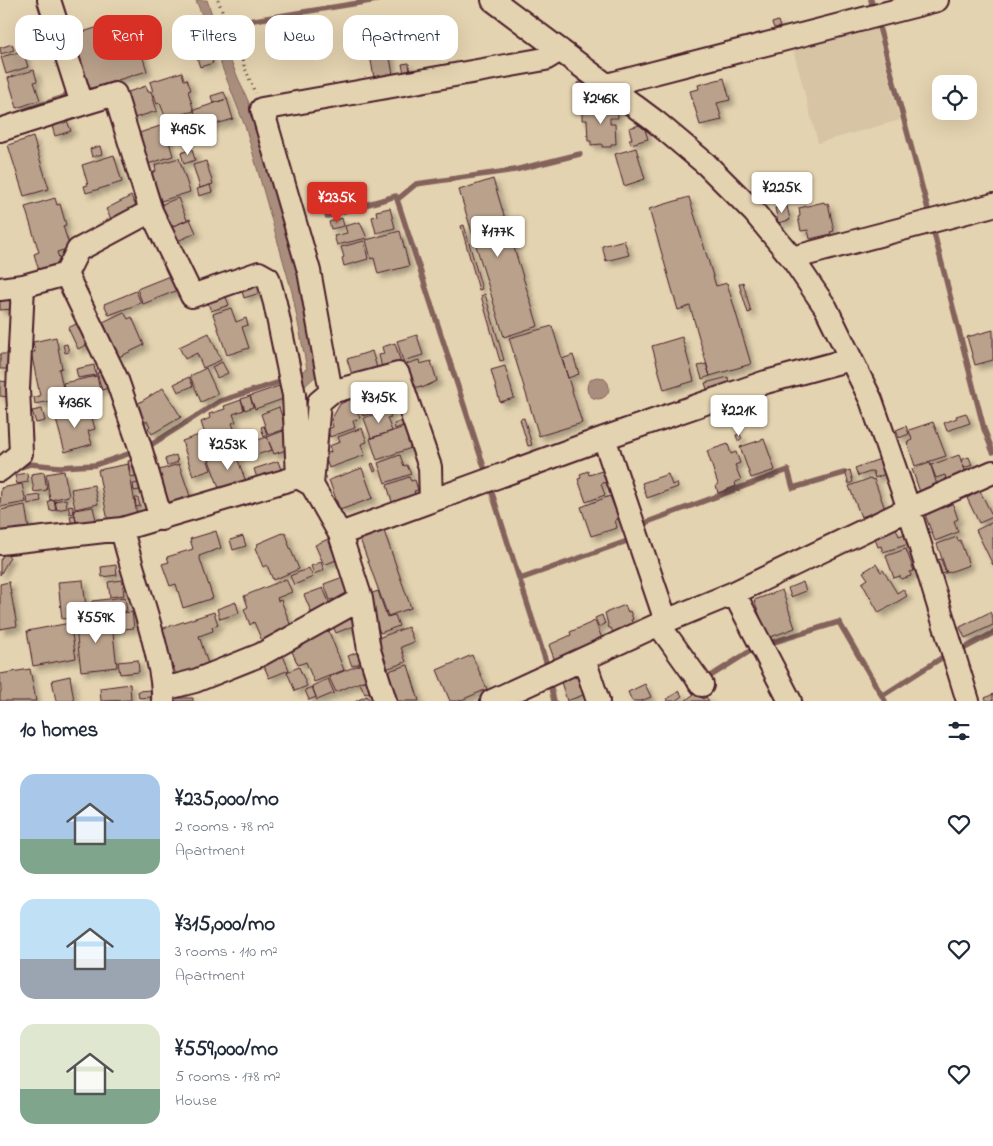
<!DOCTYPE html>
<meta charset="utf-8">
<style>
:root{--surface:#fff;--page:#f2f2f3;--text:#1f2937;--muted:#747a83;--accent:#d93025}
body{margin:0;font-family:"Indie Flower",sans-serif;background:var(--page);color:var(--text);height:100vh;display:flex;flex-direction:column;font-size:19px;white-space:nowrap}
*{box-sizing:border-box;margin:0}
p{font-size:16px;color:var(--muted)}
.icon{flex:none;width:28px;height:28px;fill:none;stroke:currentColor;stroke-width:2;stroke-linecap:round;stroke-linejoin:round}
.map{position:relative;height:701px;overflow:hidden}
.panel{display:flex;flex-direction:column;background:var(--surface);flex:1}
.panel>*{flex:none}
.top-card{position:absolute;left:15px;top:15px;width:500px;height:45px;display:flex;gap:10px}
.buttons{position:absolute;left:932px;top:75px;display:grid;gap:10px}
.buttons a{display:grid;place-items:center;width:45px;height:45px;border-radius:10px;background:var(--surface);box-shadow:0 5px 20px #0002;font-size:25px}
.price{position:absolute;translate:-50% -42px;padding:0 11px;border-radius:5px;background:#fff;color:#222;font-size:16px;line-height:32px;filter:drop-shadow(0 1px 2px #0008)}
.price::after{content:'';position:absolute;left:50%;top:30px;width:15px;height:11px;margin-left:-8px;background:inherit;clip-path:polygon(0 0,100% 0,50% 100%)}
.price.active{background:var(--accent);color:#fff}
ul{padding:0;list-style:none}
li{display:flex;align-items:center;gap:15px;height:125px;padding:0 20px}
li span{display:grid;place-items:center;flex:none;width:140px;height:100px;border-radius:15px;color:#555}
li>.icon{margin-inline-start:auto}
span .icon{width:60px;height:60px;fill:#fffc;stroke-width:1}
li b{font-size:21px}
h2{display:flex;justify-content:space-between;align-items:center;height:60px;padding:0 20px;font-size:21px}
.pill{padding:0 18px;border-radius:15px;background:var(--surface);box-shadow:0 5px 20px #0002;font-size:18px;line-height:45px}
.pill.active{background:var(--accent);color:#fff}
.map>svg:first-child{display:block}
</style>
<div class="map">
<svg width="993" height="701" viewBox="0 0 993 701">
<defs>
<filter id="shadow"><feDropShadow dx="4.5" dy="4.5" stdDeviation="2.5" flood-color="#0004"/></filter>
</defs>
<rect width="100%" height="100%" fill="#e4d3b0"/>
<filter id="ink" filterUnits="userSpaceOnUse"><feTurbulence type="fractalNoise" baseFrequency=".02" numOctaves="2"/><feDisplacementMap in="SourceGraphic" scale="10" xChannelSelector="R" yChannelSelector="G"/><feConvolveMatrix kernelMatrix="1 2 1 2 8 2 1 2 1" color-interpolation-filters="sRGB"/></filter>
<g filter="url(#ink)">
<path fill="#d7c4a5" d="M875,26L900,120L818,143L792,46Z"/>
<path fill="#aa8e7d" stroke="#84625c" d="M196,0H207L218,32L259,126L288,229L319,373L305,386L307,467L295,374L307,369L292,292L246,129Z
M587 388a11 11 0 1 1 22 0a11 11 0 1 1-22 0Z"/>
<g fill="none" stroke-linecap="round" stroke-linejoin="round">
<path stroke="#84625c" stroke-width="5.5" d="M871,0L872,4
M242,22L377,0
M879,27L929,213
M23,111L64,97L68,92L67,88
M398,199L416,184L515,170L580,154
M327,216L396,196L486,473
M933,229L984,429L993,452
M146,448L220,401L286,380
M17,468L30,464L60,467L95,465L137,451
M491,490L547,665
M642,524L788,470L793,488L844,473
M520,579L630,540
M767,644L839,622L885,701
M963,649L993,633
M706,679L755,648
M551,688L554,701
M882,696L943,657"/>
</g>
<path fill="#b9a18b" stroke="#4a1f2b" filter="url(#shadow)" d="M128,18L136,43L138,42L147,71L89,89L73,35Z
M778,21L780,27L774,28L772,23Z
M415,24L417,35L397,38L395,27Z
M387,40L393,75L374,78L368,43Z
M12,44L14,50L1,54L0,48Z
M208,48L213,63L200,67L195,52Z
M23,51L28,67L6,74L1,57Z
M409,63L410,73L404,74L402,64Z
M34,70L37,81L34,82L40,100L17,108L8,78Z
M182,72L184,80L187,79L191,90L188,91L194,111L166,119L160,103L157,104L150,82Z
M724,78L730,100L717,103L722,120L700,125L690,91L699,89L698,85Z
M587,82V89L596,88V94H602V101L597,102V106L579,107L577,83Z
M146,86L148,92L151,91L157,111L134,118L125,93Z
M224,92L227,99L213,103L211,96Z
M227,99L233,119L200,129L194,110Z
M617,104L618,118H610V124H615L616,144H611V147H602V144L591,145V141H588L587,120H582V109L601,108V105Z
M66,118L71,131L55,136L51,123Z
M643,124L648,139L631,144L629,139H632L629,128Z
M160,126L162,132L166,131L173,156L148,164L139,133Z
M33,137L49,189L24,196L8,145Z
M100,146L102,154L92,157L90,149Z
M636,148L645,179L624,186L615,154Z
M192,149L195,160L184,164L181,153Z
M114,155L122,182L86,193L84,186L88,185L82,165Z
M179,158L190,192L161,201L154,181L151,182L149,174L156,171L155,165Z
M206,161L213,184L200,188L193,165Z
M493,179L538,326L504,337L459,190Z
M210,185L212,192L199,196L197,189Z
M131,196L138,210L113,223L106,209Z
M689,197L716,286L727,283L751,364L710,376L690,306L678,310L649,209Z
M55,198L57,205L60,204L66,225L63,226L70,248L57,252L62,267L40,274L34,254L39,252L25,207Z
M178,198L187,220L169,228L160,205Z
M824,202L825,204L828,203L834,231L830,232L831,234L810,239L808,230L801,231L798,217L800,216L799,208Z
M787,206L790,220L778,223L775,208Z
M390,208L395,228L376,233L372,217L377,216L376,211Z
M342,218L344,226L331,229L329,222Z
M190,219L196,233L175,242L169,228Z
M360,222L367,238L337,245L334,236L347,233L345,226Z
M464,225L482,289L479,290L461,226Z
M400,231L409,266L378,274L374,258L371,259L366,240Z
M624,240L629,255L606,261L602,246Z
M364,241L368,259L344,266L342,258L344,257L341,247Z
M172,275L178,290L143,304L137,289Z
M258,279L263,292L244,298L240,285Z
M743,282L751,312L748,313L739,284Z
M136,291L141,303L109,315L104,304Z
M224,292L229,305L211,311L206,298Z
M485,294L504,360L500,361L481,296Z
M14,297L13,309L0,310V298Z
M231,308L236,322L246,318L248,325L242,327L249,348L227,355L213,314Z
M124,312L128,319L132,317L144,345L119,357L110,338L106,340L103,333L107,331L103,322Z
M80,322L90,343L78,349L68,328Z
M552,326L582,423L539,436L509,338Z
M993,330V360L975,365L967,337Z
M209,333L221,360L203,368L197,353L185,359L179,347Z
M417,335L423,355L403,361L397,341Z
M56,337L62,368L59,369L65,398L35,404L34,397L40,396L31,352H35L33,342Z
M682,337L694,381L664,390L652,346Z
M395,343L401,363L382,368L379,355L384,354L382,347Z
M67,344L69,352L65,353L63,345Z
M372,351L377,368L352,375L347,359Z
M0,354H10V369H0Z
M573,355L579,374L568,378L562,359Z
M419,360L420,364L431,361L437,381L422,388L421,386L410,389L404,369L407,368L406,364Z
M222,362L228,373L217,378L212,367Z
M706,364L710,376L702,379L698,366Z
M94,365L96,375L78,378L76,369Z
M505,366L514,398L500,402L491,370Z
M206,368L218,394L201,402L190,376Z
M106,370L111,387L102,390L97,373Z
M97,376L100,391L66,398L63,383Z
M189,377L193,386L178,392L174,384Z
M728,377L729,383L707,389L705,383Z
M0,381L9,382L8,397L0,396Z
M279,386L283,399L255,409L250,396Z
M163,388L181,417L152,434L148,428L150,426L147,421L143,424L137,413L141,411L137,404Z
M377,390L379,394L381,393L385,404L383,405L384,409L363,416L356,397Z
M250,396L253,407L245,410L241,399Z
M353,398L360,418L353,421L355,428L330,437L327,429L333,427L331,420L340,404Z
M241,400L244,410L233,414L236,422L232,423L240,446L212,456L201,422L210,418L209,414L225,409L224,406Z
M63,405L64,410L52,414L50,408Z
M89,407L95,429L88,431L92,444L65,452L55,416Z
M279,407L286,429L268,435L261,414Z
M42,409L45,421L36,423L32,411Z
M388,409L391,417L387,418L392,431L371,438L364,418Z
M966,413L970,423L947,431L944,423L957,418L956,416Z
M524,418L532,445L528,446L520,419Z
M404,420L405,425L395,429L394,424Z
M933,422L946,456L915,466L907,442L912,440L909,430Z
M264,426L267,435L264,437L261,427Z
M906,426L909,434L899,438L896,430Z
M404,427L411,448L377,460L370,439Z
M362,428L367,442L361,444L365,455L329,468L324,454L331,452L329,446L340,442L338,437Z
M283,431L289,449L274,454L267,437Z
M740,434L742,439L738,441L736,435Z
M199,435L211,470L193,476L182,441Z
M267,437L272,450L250,457L245,444Z
M764,439L775,470L751,478L740,447Z
M728,444L731,454L736,452L740,463L735,465L741,480L735,482L736,486L718,493L716,485L718,484L707,451Z
M238,451L241,459L238,460L246,482L220,491L209,460Z
M176,455L178,462L167,466L165,459Z
M400,455L404,466L407,465L411,474L385,483L378,463Z
M959,455L967,475L947,482L945,475L936,478L931,465Z
M969,457L972,465L964,468L961,460Z
M139,459L142,475L131,477L128,461Z
M880,459L885,474L875,478L873,471L858,476L855,468Z
M278,461L282,473L258,481L254,469Z
M373,463L376,471L374,472L371,464Z
M930,463L938,488L921,495L912,469Z
M128,464L137,515L108,521L98,470Z
M179,464L191,499L169,507L156,471Z
M362,468L373,498L340,510L329,480Z
M850,470L853,482L849,484L845,472Z
M64,471L69,496L50,500L46,474Z
M588,471L589,475L602,471L606,482L601,484L605,495L586,502L578,479L581,478L580,474Z
M44,472L47,490L34,492L31,474Z
M27,473L28,482L17,484L15,475Z
M668,474L672,485L677,483L678,487L647,498L642,483Z
M409,477L411,481L415,480L418,490L414,491L416,497L393,505L387,485Z
M871,478L872,480L874,479L885,509L861,517L849,486Z
M144,482L145,489L134,491L133,484Z
M22,484L26,502L0,507L1,488Z
M94,485L98,504L75,509L71,489Z
M980,491L993,517L979,523L967,498Z
M40,495L41,501L28,504L27,497Z
M610,496L619,519L615,520L617,528L591,536L581,507Z
M135,498H138L140,506L136,507Z
M66,499L67,508L57,510L55,501Z
M54,500L56,510L50,511L48,501Z
M952,502L958,519L954,521L958,532L935,541L924,512Z
M25,505L29,530L0,535V510Z
M72,505L74,513L70,514L68,506Z
M93,507L97,524L77,527L74,510Z
M75,515L77,526L72,527L70,516Z
M993,522V565L976,530Z
M896,528L899,536L905,534L909,544L883,552L881,546L878,547L874,536Z
M216,531L221,548L199,556L213,598L183,608L176,584L170,586L162,564L169,562L167,557L193,549L190,539Z
M384,531L411,608L388,616L360,539Z
M285,532L289,542L288,543L299,569L273,580L267,565L263,567L255,548L258,546L257,544Z
M243,536L246,546L233,550L230,540Z
M957,537L958,541L960,540L969,565L947,573L937,544Z
M328,539L336,560L324,565L315,545Z
M906,549L914,571L910,572L911,576L901,579L900,576L894,578L886,556Z
M4,554L10,557L0,575V560Z
M941,559L946,573L942,574L937,560Z
M321,562L324,570L314,574L311,566Z
M876,564L881,572L883,570L897,593L903,589L907,596L879,613L862,583L868,579L863,572Z
M116,565L117,575L102,577L101,567Z
M309,568L313,577L294,585L290,576Z
M343,577L351,596L335,602L334,599L330,600L324,584Z
M286,579L292,592L277,598L278,601L281,600L292,629L262,641L254,622L250,625L244,609L248,607L244,596Z
M83,580L87,617L62,619L58,582Z
M122,580L124,595L110,597L108,582Z
M9,582L17,626L0,629V584Z
M803,582L806,591L791,597L788,588Z
M323,588L332,609L313,616L304,595Z
M782,590L795,628L768,638L754,600Z
M378,591L387,617L395,615L399,626L380,633L367,595Z
M125,597L127,611L94,614L92,601Z
M236,602L239,613L220,619L217,609Z
M625,605L628,612L630,611L633,619L631,620L634,627L614,635L611,628H609L605,613Z
M353,611L358,624L336,633L330,620Z
M132,612L134,628L113,630L112,614Z
M214,612L218,625L212,627L213,631L199,636L209,667L177,678L173,666H171L165,648L167,647L161,629Z
M990,612L993,618V625L965,638L960,627Z
M602,615L605,624L599,627L595,618Z
M111,617L117,667L81,671L75,621Z
M595,621L603,641L555,661L549,645L571,635L570,632Z
M70,623L76,658L33,666L27,631Z
M408,627L414,642L401,647L406,662L386,669L378,638Z
M328,629L344,670L314,682L306,662L298,665L290,647Z
M363,650L367,660L352,666L348,656Z
M282,653L289,670L269,678L262,661Z
M472,655L487,689L459,701H450L437,670Z
M138,660L139,672L120,674L118,662Z
M364,663L370,678L336,692L329,677Z
M408,665L419,701H394L385,672Z
M299,667L307,686L295,691L287,672Z
M30,669L36,701H0V692H1L0,674Z
M574,675L575,678L577,677L583,695L567,701L561,682L567,680L566,678Z
M70,676L74,701H56L52,680Z
M328,679L334,693L317,700L312,686Z
M370,679L375,690L365,694L360,683Z
M130,684L131,700L101,701L100,688Z
M645,684L651,697L641,701H632L628,692Z
M312,687L316,697L309,700L305,690Z
M151,690V697L139,698L138,691Z
M679,691L682,696L675,701H668L667,699Z
M698,691L703,699L706,697L709,701H687L686,700Z
M993,694V701H987L985,698Z
M367,696L370,701H356Z
M174,698H193V701H174Z"/>
<g fill="none" stroke-linecap="round" stroke-linejoin="round">
<g stroke="#4a1f2b" stroke-width="26">
<path id="minor" d="M493,0L656,122L706,164L754,212L792,258L826,308L871,400L909,509L968,701
M607,85L937,0
M82,104L115,94L151,211L192,296L259,273L268,278L275,303L294,395L298,477
M0,130L82,104L49,0
M792,258L993,205
M66,274L117,380L139,444L161,519
M23,286L66,274L78,250L151,211
M0,289L23,286L18,389L21,453L0,470
M331,392L398,374L430,467L431,501
M604,438L666,621
M312,485L319,402L331,392L309,271L262,109L545,59L560,50
M122,529C132,573 149,615 158,659C161,673 164,686 163,701
M340,534L361,599L369,650L385,701
M0,543L122,529L298,477L312,485L340,534L604,438L766,382L851,359
M734,593L790,701
M659,625L702,685
M584,659L598,701
M164,689L195,681L260,655L361,599
M492,701L666,621L734,593L909,509L993,472"/>
</g>
<path stroke="#4a1f2b" stroke-width="3" stroke-dasharray="1 4" stroke-linecap="butt" d="M218,0L255,93"/>
<use href="#minor" stroke="#e4d3b0" stroke-width="22"/>
</g>
</g>
</svg>
<div class="buttons">
<a><svg class="icon" aria-label="locate" viewBox="0 0 24 24"><circle cx="12" cy="12" r="6"/><path d="M12 2v4M12 18v4M2 12h4M18 12h4"/></svg></a>
</div>
<b class="price" style="left:601px;top:125px">¥246K</b>
<b class="price" style="left:188px;top:156px">¥495K</b>
<b class="price" style="left:782px;top:214px">¥225K</b>
<b class="price active" style="left:337px;top:224px">¥235K</b>
<b class="price" style="left:498px;top:258px">¥177K</b>
<b class="price" style="left:379px;top:424px">¥315K</b>
<b class="price" style="left:75px;top:429px">¥136K</b>
<b class="price" style="left:739px;top:437px">¥221K</b>
<b class="price" style="left:228px;top:471px">¥253K</b>
<b class="price" style="left:96px;top:644px">¥559K</b>
<div class="top-card">
<a class="pill">Buy</a>
<a class="pill active">Rent</a>
<a class="pill">Filters</a>
<a class="pill">New</a>
<a class="pill">Apartment</a>
</div>
</div>
<section class="panel">
<h2>10 homes<svg class="icon" aria-label="filters" viewBox="0 0 24 24"><path d="M4 7h16M4 17h16"/><circle cx="9" cy="7" r="2"/><circle cx="15" cy="17" r="2"/></svg></h2>
<ul>
<li><span style="background:linear-gradient(#a9c7e8 65%,#7fa58c 0)"><svg class="icon" aria-label="home" viewBox="0 0 24 24"><path d="M3 11l9-7 9 7M6 9v11h12V9"/></svg></span><div><b>¥235,000/mo</b><p>2 rooms · 78 m²</p><p>Apartment</p></div><svg class="icon" aria-label="heart" viewBox="0 0 24 24"><path d="M12 20l-8-8c-3-5 5-10 8-4 3-6 11-1 8 4z"/></svg></li>
<li><span style="background:linear-gradient(#bfe0f5 60%,#9aa5b1 0)"><svg class="icon" aria-label="home" viewBox="0 0 24 24"><path d="M3 11l9-7 9 7M6 9v11h12V9"/></svg></span><div><b>¥315,000/mo</b><p>3 rooms · 110 m²</p><p>Apartment</p></div><svg class="icon" aria-label="heart" viewBox="0 0 24 24"><path d="M12 20l-8-8c-3-5 5-10 8-4 3-6 11-1 8 4z"/></svg></li>
<li><span style="background:linear-gradient(#dfe7d0 65%,#7fa58c 0)"><svg class="icon" aria-label="home" viewBox="0 0 24 24"><path d="M3 11l9-7 9 7M6 9v11h12V9"/></svg></span><div><b>¥559,000/mo</b><p>5 rooms · 178 m²</p><p>House</p></div><svg class="icon" aria-label="heart" viewBox="0 0 24 24"><path d="M12 20l-8-8c-3-5 5-10 8-4 3-6 11-1 8 4z"/></svg></li>
</ul>
</section>
